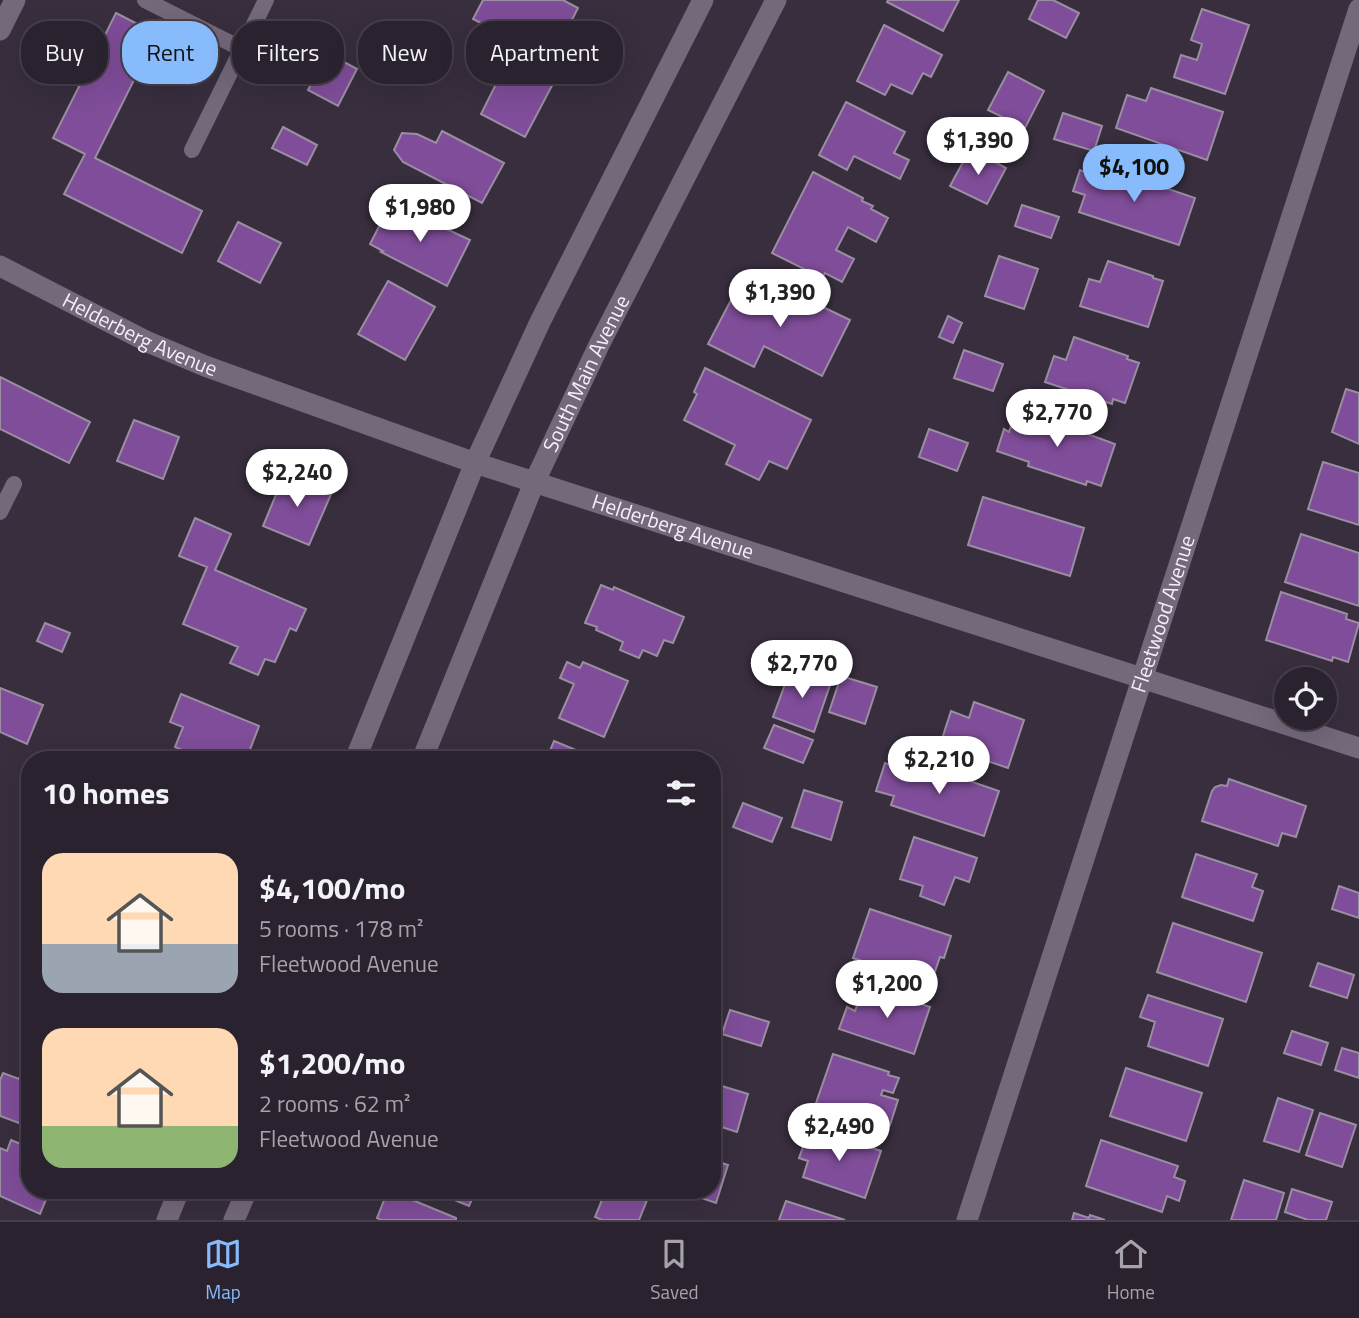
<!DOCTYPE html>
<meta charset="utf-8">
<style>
:root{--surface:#2a222e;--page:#362f3a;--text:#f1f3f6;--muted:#a5a4aa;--line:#463f4a;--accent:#87bbfb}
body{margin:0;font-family:"Titillium Web",sans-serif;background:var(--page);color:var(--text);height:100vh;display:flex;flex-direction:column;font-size:26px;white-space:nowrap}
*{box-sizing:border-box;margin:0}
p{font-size:23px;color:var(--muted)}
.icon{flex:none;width:38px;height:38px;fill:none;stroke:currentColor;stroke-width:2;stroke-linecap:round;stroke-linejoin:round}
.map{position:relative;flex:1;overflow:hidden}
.panel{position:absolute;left:21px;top:751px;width:700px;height:448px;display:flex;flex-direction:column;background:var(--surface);border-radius:28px;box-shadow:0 7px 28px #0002,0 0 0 2px var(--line)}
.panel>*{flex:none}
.guide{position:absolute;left:21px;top:21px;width:700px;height:63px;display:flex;gap:14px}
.tools{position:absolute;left:1274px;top:667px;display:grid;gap:14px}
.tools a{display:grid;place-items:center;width:63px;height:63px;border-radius:50%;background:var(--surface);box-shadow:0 7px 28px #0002,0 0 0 2px var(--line);font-size:35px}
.price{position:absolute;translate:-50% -60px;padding:0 16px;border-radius:24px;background:#fff;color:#222;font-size:23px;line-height:46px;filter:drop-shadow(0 2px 4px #0008)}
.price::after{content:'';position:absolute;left:50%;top:42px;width:21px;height:16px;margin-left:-10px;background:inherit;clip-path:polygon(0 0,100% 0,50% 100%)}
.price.on{background:var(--accent);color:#111}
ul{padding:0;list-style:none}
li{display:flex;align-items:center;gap:21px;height:175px;padding:0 21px}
li span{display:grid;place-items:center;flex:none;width:196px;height:140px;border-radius:21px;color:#555}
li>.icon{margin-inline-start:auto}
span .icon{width:84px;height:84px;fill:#fffc;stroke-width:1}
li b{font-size:30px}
h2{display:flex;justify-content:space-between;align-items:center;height:84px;padding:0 21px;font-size:30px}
.pill{padding:0 24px;border-radius:28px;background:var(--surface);box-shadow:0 7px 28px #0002,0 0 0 2px var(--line);font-size:24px;line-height:63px}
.pill.on{background:var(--accent);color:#111}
.tab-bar{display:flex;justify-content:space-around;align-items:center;height:98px;border-top:2px solid var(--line);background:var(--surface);font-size:19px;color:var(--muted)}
.tab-bar a{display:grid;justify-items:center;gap:4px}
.tab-bar .on{color:var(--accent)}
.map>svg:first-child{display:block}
</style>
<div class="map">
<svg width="1359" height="1220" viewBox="0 0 1359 1220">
<rect width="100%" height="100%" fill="#382e3e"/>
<path fill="#7f4d99" stroke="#9a8ea1" stroke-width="2" d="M483,0H563L578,8L552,59L473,19Z
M888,0H959L943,31L887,2Z
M1038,0H1053L1079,13L1066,38L1029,19Z
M1202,9L1249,25L1225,94L1174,77L1181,55L1197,60L1202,44L1191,40Z
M116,13L157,34L95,158L202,211L182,253L64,194L85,154L53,138Z
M884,25L942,55L931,77L923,73L912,94L891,84L885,95L857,81Z
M327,53L357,69L338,106L308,90Z
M510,56L555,80L525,137L481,114Z
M1008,72L1044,91L1025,128L988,110Z
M1151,88L1223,112L1207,160L1116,128L1127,95L1146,101Z
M846,102L905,132L894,153L909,160L900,179L854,156L847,170L819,155Z
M1063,113L1102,126L1094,151L1054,139Z
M283,127L317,145L307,165L272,148Z
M442,131L504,163L482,203L403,162L394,150L402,133L417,134L436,143Z
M970,149L1006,168L987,204L950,186Z
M1096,164L1195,198L1179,245L1079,212L1085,195L1073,191L1080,170L1092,175Z
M813,172L863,198L862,201L873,206L871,209L888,218L876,242L848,227L836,250L854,259L842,282L825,273L822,278L772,253Z
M391,203L470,240L447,286L381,252L383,251L370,244Z
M1022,205L1059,217L1051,238L1015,226Z
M238,222L281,243L260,283L218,261Z
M999,256L1038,269L1024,309L985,296Z
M1108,261L1153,276V278L1163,281L1148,327L1080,306L1089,279L1100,282Z
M765,279L850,320L822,376L764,346L754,367L708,344L731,300L749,309Z
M388,281L435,307L405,360L358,334Z
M948,316L962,323L953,343L939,337Z
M1074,337L1128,356L1127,359L1139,363L1125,403L1113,399L1112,404L1045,382L1054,356L1066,360Z
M964,350L1003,364L993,391L954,378Z
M705,368L811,420L787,469L769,461L759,480L726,464L735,445L684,420L697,394L694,392Z
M0,377L90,422L69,463L0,429Z
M1346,389L1359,393V444L1332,432Z
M1017,408L1115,444L1101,486L1087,481L1086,485L1028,466L1029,462L997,451L1004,429L1009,432Z
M134,420L179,437L163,479L117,461Z
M929,429L968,443L957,471L919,457Z
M1323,462L1359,473V525L1308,509Z
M285,473L332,492L309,545L263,526Z
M983,497L1084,528L1070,576L968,545Z
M195,518L231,534L215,570L306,609L296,631L290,628L275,662L265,659L258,675L230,663L238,647L183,624L207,567L179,556Z
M1301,534L1359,553V606L1285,582Z
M601,585L613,590L614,587L684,617L673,643L664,640L657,656L643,650L639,658L620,650L623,642L596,630L597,627L585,623Z
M1281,592L1347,614L1346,619L1359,623L1348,662L1333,657L1332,661L1266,640Z
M45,623L70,633L62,652L37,641Z
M567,662L580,668L583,662L628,681L604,737L559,718L574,684L560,678Z
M791,668L831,682L814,732L773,717Z
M841,676L877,687L865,724L829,712Z
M0,688L43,705L27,744L0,732Z
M181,694L259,726L246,760H206L175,747L183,727L170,722Z
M974,702L1024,720L1008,768L940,745L951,711L969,718Z
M774,725L813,740L803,763L764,748Z
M554,741L600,760H529L532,753L547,758Z
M906,759L999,791L984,836L891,805L894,796L876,791L885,763L903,769Z
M1229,779L1306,806L1296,837L1282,833L1278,846L1202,821L1212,791L1215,787L1221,785L1227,786Z
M804,790L842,802L831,840L792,827Z
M743,803L782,818L772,842L733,827Z
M914,837L977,858L969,882L955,877L944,905L920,896L923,886L900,879Z
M1196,854L1257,874L1252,887L1263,891L1253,921L1182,897Z
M1339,886L1359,893V918L1332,909Z
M870,909L951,936L944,958L940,957L931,983L853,958Z
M1173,923L1262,953L1246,1002L1157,972Z
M1318,963L1354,975L1347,998L1310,986Z
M864,986L930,1007L914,1054L839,1029L847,1007L855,1011Z
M1148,995L1223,1019L1208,1066L1148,1046L1155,1022L1140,1017Z
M730,1010L769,1022L761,1046L722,1034Z
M1292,1031L1328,1043L1321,1065L1284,1053Z
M1342,1048L1359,1053V1078L1335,1070Z
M833,1054L889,1072L888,1075L899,1078L893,1093L883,1090L881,1095L898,1100L890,1125L816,1103Z
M25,1063L30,1065V1127L0,1116V1080L3,1073L19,1079Z
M1126,1068L1202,1093L1186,1141L1110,1116Z
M712,1083L748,1094L737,1132L712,1124Z
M1278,1098L1313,1110L1299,1152L1264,1141Z
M1320,1113L1356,1125L1342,1167L1306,1155Z
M809,1130L818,1132V1130L881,1151L865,1198L803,1177L808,1161L799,1158Z
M11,1140L30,1148V1190H50L40,1214L0,1196V1148L7,1151Z
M1101,1140L1178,1166L1174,1177L1185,1181L1179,1201L1167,1196L1162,1212L1086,1186Z
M712,1160L728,1165L716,1203L678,1190H712Z
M1244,1180L1284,1193L1276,1220H1231Z
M1292,1189L1332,1202L1326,1220H1308L1285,1212Z
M388,1190L456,1218V1220H381L377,1218Z
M430,1190H476L469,1206Z
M606,1190H621L647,1200L639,1220H602L595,1217Z
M786,1201L845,1220H779Z
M1074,1213L1089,1218L1090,1215L1105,1220H1072Z"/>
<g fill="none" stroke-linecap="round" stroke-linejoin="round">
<path stroke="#74687b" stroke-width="16" d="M145,0L242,49
M192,150L266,0
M0,512L14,484"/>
<g stroke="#74687b" stroke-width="21">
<path d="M0,30L15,0"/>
<path id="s1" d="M0,266L148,342L205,366L475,463L1359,748"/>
<path id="s2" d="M967,1220L1359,9"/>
</g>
<g stroke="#74687b" stroke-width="21">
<path d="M355,760L475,463L540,322L703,0"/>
<path id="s3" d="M422,760L534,483L599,345L776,0"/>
<path d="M167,1220L179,1190"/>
<path d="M234,1220L247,1190"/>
</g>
</g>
<g text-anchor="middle" stroke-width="5" stroke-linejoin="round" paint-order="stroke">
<g font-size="21" fill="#f5eef9" stroke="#382e3e">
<text dy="7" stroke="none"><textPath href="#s1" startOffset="156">Helderberg Avenue</textPath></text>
<text dy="7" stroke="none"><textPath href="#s3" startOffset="420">South Main Avenue</textPath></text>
<text dy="7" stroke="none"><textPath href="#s1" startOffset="723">Helderberg Avenue</textPath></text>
<text dy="7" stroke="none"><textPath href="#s2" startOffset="637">Fleetwood Avenue</textPath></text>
</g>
</g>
</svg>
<div class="tools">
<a><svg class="icon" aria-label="locate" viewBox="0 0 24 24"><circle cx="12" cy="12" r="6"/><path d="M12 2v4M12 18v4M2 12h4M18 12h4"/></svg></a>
</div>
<b class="price" style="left:978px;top:177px">$1,390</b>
<b class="price on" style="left:1134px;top:204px">$4,100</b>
<b class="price" style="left:420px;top:244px">$1,980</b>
<b class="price" style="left:780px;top:329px">$1,390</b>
<b class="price" style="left:1057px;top:449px">$2,770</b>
<b class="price" style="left:297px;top:509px">$2,240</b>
<b class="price" style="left:802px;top:700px">$2,770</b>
<b class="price" style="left:939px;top:796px">$2,210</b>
<b class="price" style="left:887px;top:1020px">$1,200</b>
<b class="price" style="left:839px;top:1163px">$2,490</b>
<div class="guide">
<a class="pill">Buy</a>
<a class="pill on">Rent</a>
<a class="pill">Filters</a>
<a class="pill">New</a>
<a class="pill">Apartment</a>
</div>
<section class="panel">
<h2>10 homes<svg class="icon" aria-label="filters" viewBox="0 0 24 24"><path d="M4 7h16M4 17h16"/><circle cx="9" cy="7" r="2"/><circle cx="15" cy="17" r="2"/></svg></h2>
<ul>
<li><span style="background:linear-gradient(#ffd9b3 65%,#9aa5b1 0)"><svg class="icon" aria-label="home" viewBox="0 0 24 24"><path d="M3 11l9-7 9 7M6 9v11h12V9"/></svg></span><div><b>$4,100/mo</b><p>5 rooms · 178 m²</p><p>Fleetwood Avenue</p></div></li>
<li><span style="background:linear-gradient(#ffd9b3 70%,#8fb573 0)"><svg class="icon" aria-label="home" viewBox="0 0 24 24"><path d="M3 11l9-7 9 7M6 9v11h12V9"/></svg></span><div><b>$1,200/mo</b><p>2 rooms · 62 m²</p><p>Fleetwood Avenue</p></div></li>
</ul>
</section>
</div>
<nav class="tab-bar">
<a class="on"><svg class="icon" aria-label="map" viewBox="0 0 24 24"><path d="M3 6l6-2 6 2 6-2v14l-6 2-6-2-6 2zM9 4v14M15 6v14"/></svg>Map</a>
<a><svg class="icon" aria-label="saved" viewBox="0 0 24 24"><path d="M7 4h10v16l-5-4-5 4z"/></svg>Saved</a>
<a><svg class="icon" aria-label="home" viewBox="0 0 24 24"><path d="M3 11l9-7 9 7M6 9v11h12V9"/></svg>Home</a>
</nav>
